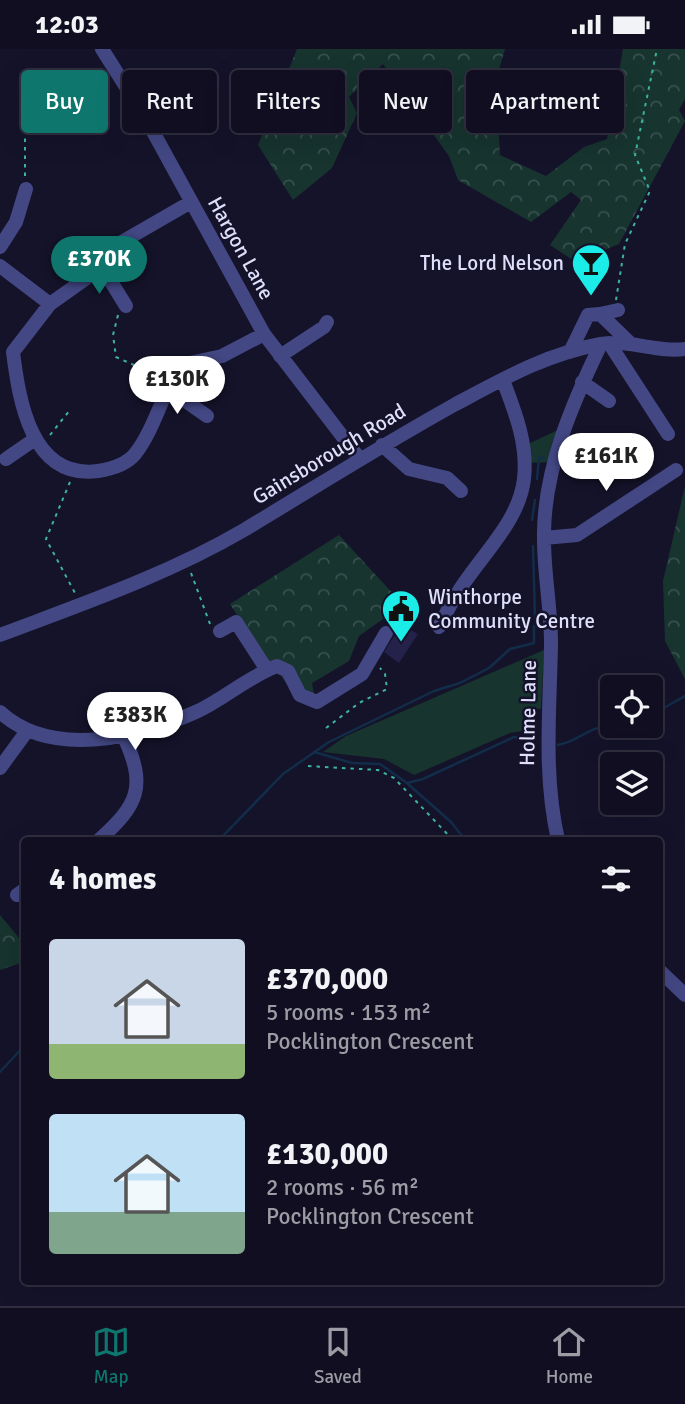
<!DOCTYPE html>
<meta charset="utf-8">
<style>
:root{--surface:#100e20;--page:#191729;--text:#f1f3f6;--muted:#9c9ca5;--line:#302e3e;--accent:#0f766e}
body{margin:0;font-family:Signika,sans-serif;background:var(--page);color:var(--text);height:100vh;display:flex;flex-direction:column;font-size:26px;white-space:nowrap}
*{box-sizing:border-box;margin:0}
p{font-size:23px;color:var(--muted)}
.icon{flex:none;width:38px;height:38px;fill:none;stroke:currentColor;stroke-width:2;stroke-linecap:round;stroke-linejoin:round}
.map{position:relative;flex:1;overflow:hidden}
.side{position:absolute;left:21px;top:788px;width:642px;height:448px;display:flex;flex-direction:column;background:var(--surface);border-radius:7px;box-shadow:0 7px 28px #0002,0 0 0 2px var(--line)}
.side>*{flex:none}
.hud{position:absolute;left:21px;top:21px;width:644px;height:63px;display:flex;gap:14px}
.controls{position:absolute;left:600px;top:626px;display:grid;gap:14px}
.controls a{display:grid;place-items:center;width:63px;height:63px;border-radius:7px;background:var(--surface);box-shadow:0 7px 28px #0002,0 0 0 2px var(--line);font-size:35px}
.price{position:absolute;translate:-50% -60px;padding:0 16px;border-radius:24px;background:#fff;color:#222;font-size:23px;line-height:46px;filter:drop-shadow(0 2px 4px #0008)}
.price::after{content:'';position:absolute;left:50%;top:42px;width:21px;height:16px;margin-left:-10px;background:inherit;clip-path:polygon(0 0,100% 0,50% 100%)}
.price.current{background:var(--accent);color:#fff}
ul{padding:0;list-style:none}
li{display:flex;align-items:center;gap:21px;height:175px;padding:0 28px}
li span{display:grid;place-items:center;flex:none;width:196px;height:140px;border-radius:7px;color:#555}
li>.icon{margin-inline-start:auto}
span .icon{width:84px;height:84px;fill:#fffc;stroke-width:1}
li b{font-size:30px}
h2{display:flex;justify-content:space-between;align-items:center;height:84px;padding:0 28px;font-size:30px}
.chip{padding:0 24px;border-radius:7px;background:var(--surface);box-shadow:0 7px 28px #0002,0 0 0 2px var(--line);font-size:24px;line-height:63px}
.chip.current{background:var(--accent);color:#fff}
.status{display:flex;justify-content:space-between;align-items:center;height:49px;padding:0 35px;background:var(--surface);direction:ltr}
.status svg{height:19px;fill:currentColor}
.dock{display:flex;justify-content:space-around;align-items:center;height:98px;border-top:2px solid var(--line);background:var(--surface);font-size:19px;color:var(--muted)}
.dock a{display:grid;justify-items:center;gap:4px}
.dock .current{color:var(--accent)}
.map>svg:first-child{display:block}
</style>
<div class="status"><b>12:03</b><svg viewBox="0 0 49 12"><path d="M0 12V9h3v3zM5 12V6h3v6zM10 12V3h3v9zM15 12V0h3v12zM26 1h20v11H26zM47 4h2v5h-2z"/></svg></div>
<div class="map">
<svg width="685" height="1257" viewBox="0 0 685 1257">
<defs>
<pattern id="forest-crowns" width="20" height="18" patternUnits="userSpaceOnUse" patternTransform="scale(1.75)"><rect width="20" height="18" fill="#17342f"/><path d="M2 6a3 3 0 1 1 6 0M12 15a3 3 0 1 1 6 0" fill="none" stroke="#38514e"/></pattern>
</defs>
<rect width="100%" height="100%" fill="#15132a"/>
<path fill="#17342f" d="M564,378L555,413L525,414L524,397Z
M544,601L541,660L524,659L522,682L510,684L414,726L384,710L323,703L346,687Z"/>
<path fill="url(#forest-crowns)" d="M297,0H505L496,31L500,106L546,127L584,98L607,90L623,0H685V50L679,61L685,72L619,195L576,213L550,196L581,151L571,143L531,173L458,131L449,107L383,15L349,48L357,64L332,119L293,151L258,96Z
M685,437V630L665,592L663,532Z
M339,486L407,560L390,565L359,587L349,612L312,634L314,645L298,651L277,621L273,623L230,555Z
M0,866L24,895V913L0,921Z"/>
<g fill="none" stroke-linecap="round" stroke-linejoin="round">
<path stroke="#122d49" stroke-width="2.5" d="M537,430L539,409H543
M532,471L535,451
M533,497L535,570
M651,666L685,647
M558,696C580,692 585,679 612,676
M314,703L352,714L380,715L407,734L423,730L514,688L531,690
M408,735L451,773L465,791
M219,791L283,725L329,693L434,642L460,634L489,619L510,600L534,594V577
M0,1023L24,997"/>
</g>
<path fill="#24214a" d="M406,569L413,573L409,580L418,585L399,614L384,603Z"/>
<g fill="none" stroke-linecap="round" stroke-linejoin="round">
<path stroke="#3cb49e" stroke-width="2" stroke-dasharray="3.5 5" stroke-linecap="butt" d="M25,81V129
M616,251L625,195L650,142L635,106L657,0
M118,266L113,286L116,308L161,328
M50,386L70,361
M70,433L46,490L75,544
M191,524L210,575
M326,679L359,654L387,640L385,625L380,619
M308,717L378,721L394,729L453,791"/>
<path stroke="#434885" stroke-width="14" d="M102,0L145,68L264,285L359,409
M191,153L120,194L102,218L50,255L13,303C19,351 31,431 98,422C111,420 126,416 135,405C153,382 162,348 176,323L185,315L222,307L264,285
M0,198L16,173L26,140
M0,217L50,255
M102,218L126,257
M600,265L618,261
M609,294L668,385
M570,303L588,266L600,265L629,293
M280,307L324,278L327,273
M582,333L609,352
M167,339L207,367
M382,396L409,420L447,429L461,442
M6,410L35,390
M544,489L577,486L676,421
M439,578C445,567 450,555 457,545C479,508 519,474 524,430C528,395 515,363 503,331
M220,582L236,573L267,621
M0,586C82,555 167,526 244,481C314,439 382,396 454,356C501,331 548,304 601,295C630,290 657,304 685,300
M0,663C52,711 140,688 198,662C225,649 248,628 277,617L288,622L300,646L317,653L362,625L386,584
M0,719L27,682
M99,791C138,756 147,738 124,688
M558,791C543,725 550,661 551,594C551,557 543,520 544,483C545,417 573,353 601,295
M17,846L24,841
M660,922L685,946"/>
</g>
<defs>
<g id="bar-pin" transform="scale(2.0125)"><path d="M0 17L-7.5 6A9.5 9.5 0 1 1 7.5 6Z" fill="#1bece8" stroke="#15132a"/><path d="M-6-5H6L.8 .8V4.5H3.5V6h-7V4.5H-.8V.8Z" fill="#111"/></g>
<g id="civic-pin" transform="scale(2.0125)"><path d="M0 17L-7.5 6A9.5 9.5 0 1 1 7.5 6Z" fill="#1bece8" stroke="#15132a"/><path d="M-.6-6.5H3V-4.5H.6V-3L4-1V1h2V6H-6V1h2V-1L-.6-3ZM-1.2 2.5V6h2.4V2.5Z" fill="#111"/></g>
</defs>
<g fill-rule="evenodd">
<use href="#bar-pin" x="591" y="214"/>
<use href="#civic-pin" x="401" y="560"/>
</g>
<g text-anchor="middle" stroke-width="5" stroke-linejoin="round" paint-order="stroke">
<g font-size="21" fill="#dfdffc" stroke="#15132a">
<text transform="translate(241 199) rotate(61)" y="7">Hargon Lane</text>
<text transform="translate(329 405) rotate(-31)" y="7">Gainsborough Road</text>
<text transform="translate(528 664) rotate(-89)" y="7">Holme Lane</text>
</g>
<g font-size="21" fill="#dfdffc" stroke="#15132a" text-anchor="end">
<text x="564" y="221">The Lord Nelson</text>
<text x="428" y="555" text-anchor="start">Winthorpe<tspan x="428" dy="24">Community Centre</tspan></text>
</g>
</g>
</svg>
<div class="controls">
<a><svg class="icon" aria-label="locate" viewBox="0 0 24 24"><circle cx="12" cy="12" r="6"/><path d="M12 2v4M12 18v4M2 12h4M18 12h4"/></svg></a>
<a><svg class="icon" aria-label="layers" viewBox="0 0 24 24"><path d="M12 4l9 5-9 5-9-5zM3 14l9 5 9-5"/></svg></a>
</div>
<b class="price current" style="left:99px;top:247px">£370K</b>
<b class="price" style="left:177px;top:367px">£130K</b>
<b class="price" style="left:606px;top:444px">£161K</b>
<b class="price" style="left:135px;top:703px">£383K</b>
<div class="hud">
<a class="chip current">Buy</a>
<a class="chip">Rent</a>
<a class="chip">Filters</a>
<a class="chip">New</a>
<a class="chip">Apartment</a>
</div>
<section class="side">
<h2>4 homes<svg class="icon" aria-label="filters" viewBox="0 0 24 24"><path d="M4 7h16M4 17h16"/><circle cx="9" cy="7" r="2"/><circle cx="15" cy="17" r="2"/></svg></h2>
<ul>
<li><span style="background:linear-gradient(#c9d6e8 75%,#8fb573 0)"><svg class="icon" aria-label="home" viewBox="0 0 24 24"><path d="M3 11l9-7 9 7M6 9v11h12V9"/></svg></span><div><b>£370,000</b><p>5 rooms · 153 m²</p><p>Pocklington Crescent</p></div></li>
<li><span style="background:linear-gradient(#bfe0f5 70%,#7fa58c 0)"><svg class="icon" aria-label="home" viewBox="0 0 24 24"><path d="M3 11l9-7 9 7M6 9v11h12V9"/></svg></span><div><b>£130,000</b><p>2 rooms · 56 m²</p><p>Pocklington Crescent</p></div></li>
</ul>
</section>
</div>
<nav class="dock">
<a class="current"><svg class="icon" aria-label="map" viewBox="0 0 24 24"><path d="M3 6l6-2 6 2 6-2v14l-6 2-6-2-6 2zM9 4v14M15 6v14"/></svg>Map</a>
<a><svg class="icon" aria-label="saved" viewBox="0 0 24 24"><path d="M7 4h10v16l-5-4-5 4z"/></svg>Saved</a>
<a><svg class="icon" aria-label="home" viewBox="0 0 24 24"><path d="M3 11l9-7 9 7M6 9v11h12V9"/></svg>Home</a>
</nav>
